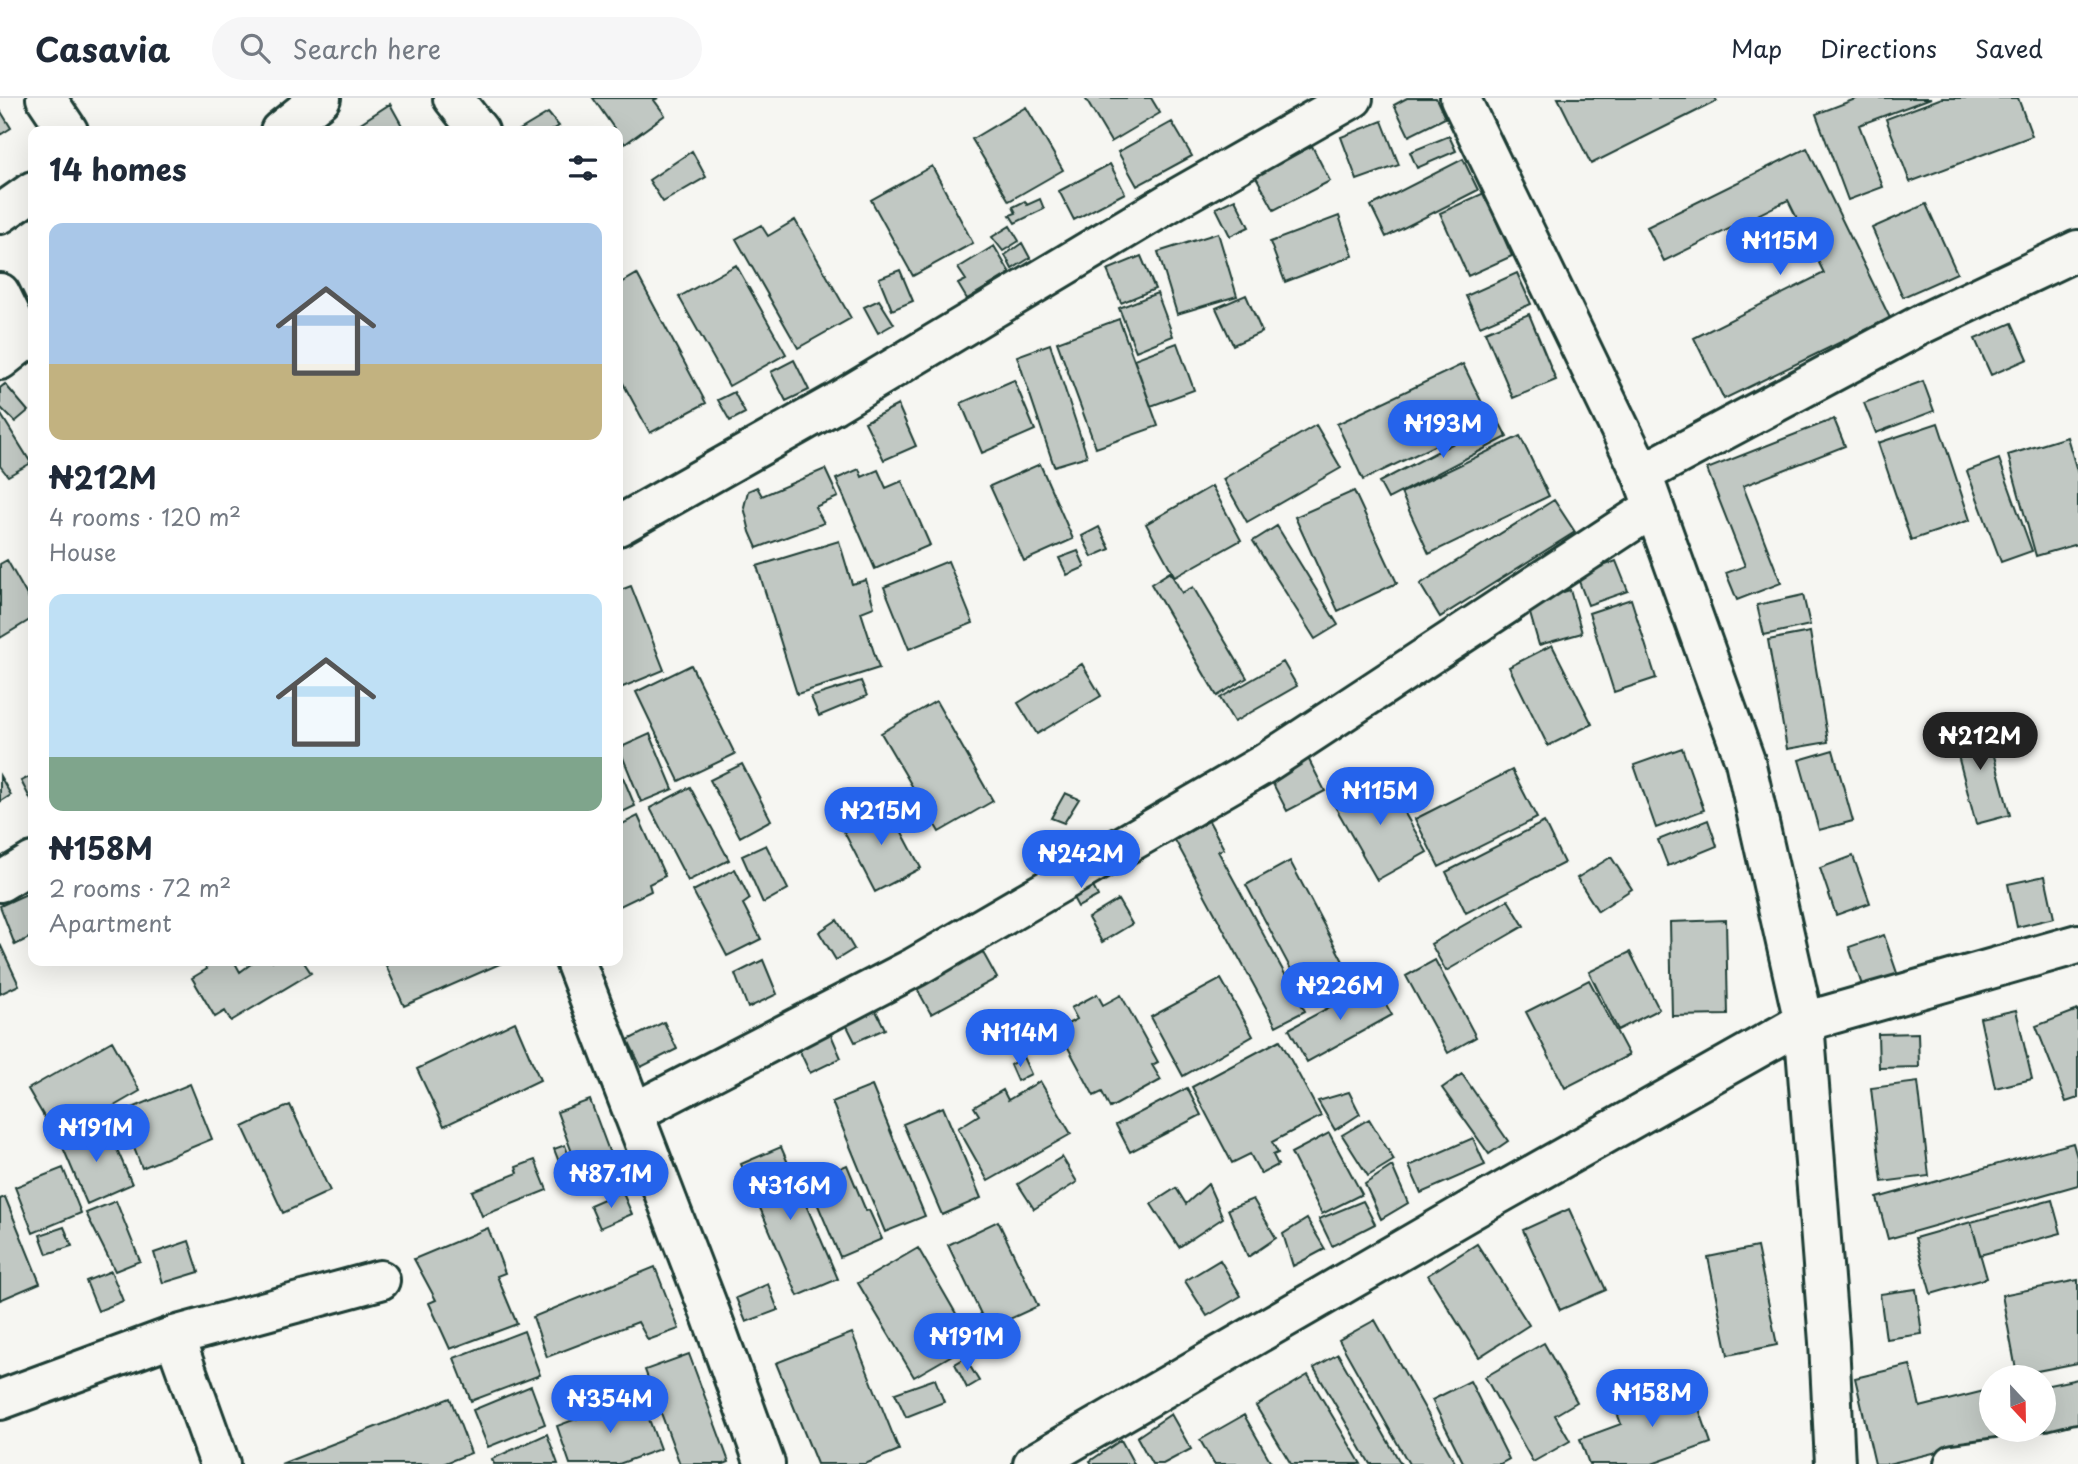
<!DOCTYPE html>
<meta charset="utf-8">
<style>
:root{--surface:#fff;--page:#f6f6f7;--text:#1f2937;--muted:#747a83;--line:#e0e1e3;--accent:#2563eb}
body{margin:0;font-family:"Playpen Sans",sans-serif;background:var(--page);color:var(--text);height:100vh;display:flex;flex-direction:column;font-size:26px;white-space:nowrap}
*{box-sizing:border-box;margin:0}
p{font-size:23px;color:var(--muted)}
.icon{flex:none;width:38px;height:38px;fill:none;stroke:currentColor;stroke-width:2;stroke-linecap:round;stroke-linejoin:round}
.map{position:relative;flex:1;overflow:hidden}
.details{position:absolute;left:28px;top:28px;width:595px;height:840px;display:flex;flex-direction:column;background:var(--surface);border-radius:14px;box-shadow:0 7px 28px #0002}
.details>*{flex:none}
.needle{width:46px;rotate:158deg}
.buttons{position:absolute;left:1979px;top:1267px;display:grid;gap:14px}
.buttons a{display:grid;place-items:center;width:77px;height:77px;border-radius:50%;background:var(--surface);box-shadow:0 7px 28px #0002;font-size:35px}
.price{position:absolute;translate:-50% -60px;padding:0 16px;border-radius:24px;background:var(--accent);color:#fff;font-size:23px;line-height:46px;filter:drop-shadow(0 2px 4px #0008)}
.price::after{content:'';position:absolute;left:50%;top:42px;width:21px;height:16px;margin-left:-10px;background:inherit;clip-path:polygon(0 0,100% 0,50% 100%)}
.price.selected{background:#222;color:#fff}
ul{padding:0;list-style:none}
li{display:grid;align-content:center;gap:14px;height:371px;padding:0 21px}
li span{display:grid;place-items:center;height:217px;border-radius:14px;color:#555}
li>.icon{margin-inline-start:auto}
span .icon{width:126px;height:126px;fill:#fffc;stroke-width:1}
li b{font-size:30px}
h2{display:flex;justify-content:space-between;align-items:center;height:84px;padding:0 21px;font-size:30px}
header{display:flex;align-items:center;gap:42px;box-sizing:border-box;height:98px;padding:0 35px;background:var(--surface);border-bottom:2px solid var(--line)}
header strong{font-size:33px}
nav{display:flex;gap:38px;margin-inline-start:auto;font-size:24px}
.search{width:490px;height:63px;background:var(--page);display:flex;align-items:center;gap:18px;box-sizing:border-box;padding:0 24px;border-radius:38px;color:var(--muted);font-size:26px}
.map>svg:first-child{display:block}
</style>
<header>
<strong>Casavia</strong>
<div class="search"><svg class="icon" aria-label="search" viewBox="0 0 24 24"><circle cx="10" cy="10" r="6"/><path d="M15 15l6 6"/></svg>Search here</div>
<nav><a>Map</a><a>Directions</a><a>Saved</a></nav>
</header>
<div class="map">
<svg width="2078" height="1366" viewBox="0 0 2078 1366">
<rect width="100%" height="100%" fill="#f6f6f2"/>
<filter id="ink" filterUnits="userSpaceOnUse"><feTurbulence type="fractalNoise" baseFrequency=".0143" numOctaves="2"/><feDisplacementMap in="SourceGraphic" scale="14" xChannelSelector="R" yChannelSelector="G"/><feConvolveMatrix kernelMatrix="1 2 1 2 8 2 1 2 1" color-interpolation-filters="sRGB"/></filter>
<g filter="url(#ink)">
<path fill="#c1c8c3" stroke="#1f3d34" stroke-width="2" d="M593,0H658L654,2L665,17L625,46Z
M1085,0H1151L1160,15L1111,44Z
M1407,0H1436L1445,20L1409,38L1394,7Z
M1558,0H1715L1717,3L1591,66Z
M1858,0H1931L1859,27L1883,89L1848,102L1816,16Z
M1942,0H2018L2032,38L1910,84L1886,21Z
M390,6L405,33H364L359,26Z
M1026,9L1063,72L1009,103L972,41Z
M0,12L11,30L0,37Z
M548,15L559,28L551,33H518Z
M1382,23L1399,67L1357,82L1341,39Z
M1172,24L1192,58L1137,88L1118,54Z
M1449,38L1456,53L1417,70L1410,54Z
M1312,48L1330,83L1274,112L1255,77Z
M1807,50L1890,220L1724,301L1694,240L1824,175L1788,102L1664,163L1647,129Z
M692,53L706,79L663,104L649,82Z
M1463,61L1478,92L1386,139L1371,108Z
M1110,66L1125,95L1074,122L1059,93Z
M932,68L973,145L913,178L871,102Z
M1484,95L1512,158L1468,178L1440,115Z
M1040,101L1044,111L1015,125L1010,117L1016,115L1013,109L1025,103L1027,107Z
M1235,101L1249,129L1230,138L1216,110Z
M1926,106L1957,175L1903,199L1872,130Z
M1339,118L1353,158L1285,184L1270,144Z
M795,122L851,220L798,250L736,141L761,127L768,138Z
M1010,128L1019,143L1003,153L992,139Z
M1218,135L1237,198L1177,216L1158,154Z
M1022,145L1030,160L1012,171L1005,157Z
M994,148L1010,175L967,201L958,186L966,182L958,170Z
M1141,158L1155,191L1121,205L1107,172Z
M736,167L786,256L729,288L679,199Z
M900,172L913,203L892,212L879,180Z
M1517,175L1531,206L1480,228L1466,198Z
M637,176L706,305L650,335L618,276V187Z
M1157,195L1173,238L1136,253L1119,210Z
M1246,197L1262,234L1233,247L1216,210Z
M879,202L894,226L878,235L864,209Z
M1529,216L1556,282L1513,300L1485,234Z
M1119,221L1158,328L1096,350L1057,244Z
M2012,225L2028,261L1991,277L1975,241Z
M1177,245L1194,292L1151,308L1134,261Z
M1050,246L1087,358L1054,368L1017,258Z
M794,262L809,292L786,303L771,274Z
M1463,266L1490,321L1363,382L1337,326Z
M1014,282L1035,332L982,355L961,305Z
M1923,283L1934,313L1876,335L1864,305Z
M5,286L28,313L15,324L0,309V290Z
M734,294L745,315L730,323L718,302Z
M898,307L916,348L884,362L865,324Z
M0,315L31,365L8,378L0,368Z
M1834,321L1845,348L1743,388L1781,485L1737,502L1726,475L1745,468L1707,371Z
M1498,322L1507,339L1388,401L1379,384Z
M1938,325L1970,422L1911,442L1878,345Z
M1316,327L1341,370L1247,424L1223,381Z
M1520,338L1549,398L1429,456L1401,395Z
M2067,339L2078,376V446L2036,458L2008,357Z
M1999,361L2032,453L2001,464L1967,373Z
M1040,366L1073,441L1024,463L990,388Z
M825,371L838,399L815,409L824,425L757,450L750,434L744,409L748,393L757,389L762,398Z
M859,371L862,379L878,372L886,390L902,383L930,447L875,471L836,381Z
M1212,388L1241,442L1175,479L1146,426Z
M1354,393L1397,485L1338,513L1295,419Z
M1554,402L1575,434L1440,519L1420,486Z
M1277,428L1338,527L1315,541L1253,443Z
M1099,429L1110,451L1092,459L1082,438Z
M839,443L852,486L866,482L874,509L861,514L879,570L797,596L757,468Z
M1078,453L1085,469L1067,477L1059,460Z
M7,462L33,508V520L0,540V466Z
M948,463L973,525L909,551L884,489Z
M1616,463L1628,493L1588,507L1577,478Z
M1170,474L1182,495L1193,489L1247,580L1217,598L1151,486Z
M631,488L664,572L618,591V493Z
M1570,492L1582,535L1539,547L1527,505Z
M1803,497L1810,527L1764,537L1757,507Z
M1631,501L1656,580L1614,594L1589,515Z
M1810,534L1828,644L1787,651L1768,542Z
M1552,547L1592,626L1548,648L1509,569Z
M1283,564L1297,588L1234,624L1220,600Z
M1082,566L1101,598L1037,636L1018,605Z
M691,567L735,656L679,683L636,594Z
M861,583L867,598L819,618L811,599Z
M936,603L993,703L939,734L881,635Z
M1984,621L2010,717L1976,726L1951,631Z
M650,636L673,691L641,704L619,650Z
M1682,650L1704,712L1656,730L1634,667Z
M1833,652L1853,723L1819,732L1799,662Z
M1308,660L1325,693L1287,713L1270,680Z
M742,666L771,722L740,739L710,682Z
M620,672L635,708L618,716V673Z
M1512,672L1537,720L1439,769L1415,721Z
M33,677V706L21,683Z
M1383,677L1427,754L1377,782L1333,705Z
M0,678L11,697L0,704Z
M690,689L729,762L688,783L650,710Z
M1065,695L1079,701L1064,725L1051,720Z
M886,704L921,770L875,794L841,728Z
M638,718L665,778L649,786L651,793L618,809V728Z
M1708,722L1717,748L1668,768L1658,742Z
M1209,723L1224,751L1218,753L1305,913L1276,928L1175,742Z
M1544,724L1564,765L1466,815L1446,774Z
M766,747L788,791L763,805L742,758Z
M1853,758L1870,805L1836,817L1820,770Z
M1611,759L1632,791L1598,813L1577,780Z
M1290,763L1354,884L1310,907L1246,787Z
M735,771L750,801L743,806L761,841L727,858L693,793Z
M1085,774L1098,798L1078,809L1065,785Z
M2045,778L2054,820L2017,829L2008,786Z
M33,793V838L15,847L0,808Z
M1118,802L1132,826L1102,844L1088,820Z
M1508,802L1524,828L1446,873L1431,846Z
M837,822L854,851L836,862L819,834Z
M1726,822L1728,917L1672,918L1670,824Z
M1884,837L1899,881L1864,893L1849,849Z
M0,846L19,887L0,896Z
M981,851L997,880L931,916L915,887Z
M1630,854L1659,911L1618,932L1589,874Z
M763,862L777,896L748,910L735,876Z
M1435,862L1476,939L1448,955L1406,878Z
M202,863H234L240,874L255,863H303L311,875L231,923L225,913L215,919L192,880L207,871Z
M384,863H501L502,865L404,908Z
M1221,881L1253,938L1183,978L1151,919Z
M1589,882L1629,957L1565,990L1526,914Z
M1374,885L1392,917L1307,964L1289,931Z
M1097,896L1103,907L1121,897L1158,964L1152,967L1161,982L1110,1010L1102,994L1094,998L1058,931L1077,921L1071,910Z
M870,901L885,931L855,944L841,916Z
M2016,912L2032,981L1995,990L1980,920Z
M2078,912V1000L2066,1004L2036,928Z
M515,924L540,982L444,1028L417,971Z
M664,924L677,951L641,969L628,942Z
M826,925L841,960L810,975L795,943Z
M1918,935L1919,969L1879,970L1878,936Z
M1280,942L1321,1018L1272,1044L1278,1055L1273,1057L1278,1067L1261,1076L1250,1056L1232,1065L1192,989Z
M112,943L140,993L57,1041L28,991Z
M1023,959L1031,976L1017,983L1010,967Z
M1462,976L1508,1043L1489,1056L1442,990Z
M1040,983L1071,1036L988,1083L958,1030L979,1017L974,1009L1003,992L1008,1002Z
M1918,984L1929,1078L1882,1084L1871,990Z
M190,986L212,1041L142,1070L120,1015Z
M872,988L925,1118L885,1134L832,1004Z
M1187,990L1201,1017L1130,1054L1116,1027Z
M1349,994L1360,1016L1335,1032L1318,1003Z
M590,1002L616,1072L583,1084L557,1014Z
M290,1007L330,1093L283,1115L243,1029Z
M943,1009L981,1100L942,1117L903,1026Z
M1369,1021L1394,1062L1368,1078L1342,1037Z
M106,1026L132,1086L87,1106L61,1045Z
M1329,1035L1362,1096L1322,1116L1291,1055Z
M1473,1040L1485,1067L1421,1095L1409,1068Z
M2073,1045L2078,1063V1087L1888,1141L1877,1100Z
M565,1047L571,1064L561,1069L554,1051Z
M781,1049L838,1181L798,1198L741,1066Z
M1062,1059L1077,1084L1034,1111L1018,1086Z
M535,1062L547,1092L482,1118L472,1093L518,1075L516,1069Z
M847,1067L866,1113L869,1112L882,1141L840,1159L808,1084Z
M1392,1068L1408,1105L1381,1121L1365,1086Z
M63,1070L81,1115L33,1135L15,1089Z
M1208,1086L1223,1120L1179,1149L1151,1106L1176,1090L1186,1106Z
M622,1093L632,1116L600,1130L590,1107Z
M5,1099L40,1185L0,1202V1101Z
M1253,1101L1276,1140L1248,1159L1228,1111Z
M2052,1102L2061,1135L1980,1157L1971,1124Z
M116,1103L140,1163L115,1173L86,1115Z
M1363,1103L1375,1126L1332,1148L1319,1121Z
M1569,1111L1606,1192L1560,1212L1523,1132Z
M1307,1121L1325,1151L1293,1168L1283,1136Z
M998,1123L1038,1208L988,1231L948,1147Z
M1971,1124L1987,1180L1931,1196L1915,1140Z
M64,1129L72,1148L47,1156L40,1137Z
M488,1130L505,1175L497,1178L517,1226L450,1251L429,1205L436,1202L414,1161Z
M189,1143L199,1174L163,1185L154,1155Z
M1477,1146L1529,1227L1479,1259L1428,1177Z
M1757,1149L1777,1247L1728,1257L1708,1159Z
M918,1150L973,1245L914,1279L858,1185Z
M1220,1162L1241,1198L1207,1218L1185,1183Z
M655,1169L679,1231L648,1242L638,1224L547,1259L533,1219Z
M111,1173L123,1203L98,1213L86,1183Z
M2078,1182V1265L2017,1277L2002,1197Z
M768,1186L778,1212L746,1224L736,1200Z
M1916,1191L1922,1236L1886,1241L1880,1196Z
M1375,1222L1456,1366H1409L1339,1242Z
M524,1233L540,1277L471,1303L454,1260Z
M852,1235L899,1352L865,1366H817L776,1265Z
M1544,1245L1577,1304L1555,1317L1570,1343L1533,1364L1485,1279Z
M689,1256L729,1364L724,1366H680L645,1272Z
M1338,1256L1401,1366H1370L1314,1270Z
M965,1260L979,1283L967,1290L955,1266Z
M1910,1267L1920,1309L1992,1291V1332H2002L2003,1338L1888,1366H1875L1855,1280Z
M1686,1274L1711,1345L1652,1366H1589L1580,1341L1621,1326L1616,1312L1668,1294L1663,1282Z
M1308,1277L1361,1366H1291L1256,1308Z
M935,1281L944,1304L906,1319L895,1295Z
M2078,1281V1328L2015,1341L2013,1332H2044V1288Z
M1470,1283L1509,1361L1500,1366H1464L1432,1302Z
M531,1288L545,1326L488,1349L473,1312Z
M640,1297L660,1351L619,1366H570L557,1328Z
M450,1300L471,1355L443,1366H281Z
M1171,1316L1191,1351L1163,1366H1152L1137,1339Z
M1244,1317L1272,1366H1214L1200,1342Z
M547,1336L558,1366H494L492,1361Z
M1121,1342L1134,1366H1092L1090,1363Z"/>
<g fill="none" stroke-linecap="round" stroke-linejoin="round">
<g stroke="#1f3d34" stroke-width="44">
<path id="minor" d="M46,0L68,33
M453,0L479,33
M1460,0L1642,376L1745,663L1804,924L1829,1244L1835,1366
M0,116L33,93
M0,195L24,244
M1642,376L1924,225L2078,152
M618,428L834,306L1172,103L1353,0
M0,784L33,764
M575,863L711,1217L765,1366
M633,1015L915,869L1264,666L1654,409
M174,1238L220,1366
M0,1302L174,1238L380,1182
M1033,1366L1488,1102L1804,924L2078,846
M1954,1366L2054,1352L2078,1346"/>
</g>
<g stroke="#1f3d34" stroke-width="44">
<path id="major" d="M280,33L321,0
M0,262L33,236"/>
</g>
<use href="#minor" stroke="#f6f6f2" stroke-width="38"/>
<use href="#major" stroke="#f6f6f2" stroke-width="38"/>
</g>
</g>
</svg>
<div class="buttons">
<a><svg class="needle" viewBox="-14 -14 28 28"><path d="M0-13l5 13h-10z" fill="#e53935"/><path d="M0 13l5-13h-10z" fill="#747a83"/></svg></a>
</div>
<b class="price" style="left:1780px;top:179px">₦115M</b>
<b class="price" style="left:1443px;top:362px">₦193M</b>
<b class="price selected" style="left:1980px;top:674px">₦212M</b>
<b class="price" style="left:1380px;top:729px">₦115M</b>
<b class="price" style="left:881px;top:749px">₦215M</b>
<b class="price" style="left:1081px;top:792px">₦242M</b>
<b class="price" style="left:1340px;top:924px">₦226M</b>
<b class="price" style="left:1020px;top:971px">₦114M</b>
<b class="price" style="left:96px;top:1066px">₦191M</b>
<b class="price" style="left:611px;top:1112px">₦87.1M</b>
<b class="price" style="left:790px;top:1124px">₦316M</b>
<b class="price" style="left:967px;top:1275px">₦191M</b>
<b class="price" style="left:1652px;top:1331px">₦158M</b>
<b class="price" style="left:610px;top:1337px">₦354M</b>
<section class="details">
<h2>14 homes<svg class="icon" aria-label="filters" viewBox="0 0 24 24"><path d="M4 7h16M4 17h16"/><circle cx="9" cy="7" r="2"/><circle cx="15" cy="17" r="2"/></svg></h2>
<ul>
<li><span style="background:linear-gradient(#a9c7e8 65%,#c2b280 0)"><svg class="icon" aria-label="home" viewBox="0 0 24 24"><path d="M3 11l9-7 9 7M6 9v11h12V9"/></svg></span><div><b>₦212M</b><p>4 rooms · 120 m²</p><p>House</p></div></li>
<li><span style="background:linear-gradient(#bfe0f5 75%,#7fa58c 0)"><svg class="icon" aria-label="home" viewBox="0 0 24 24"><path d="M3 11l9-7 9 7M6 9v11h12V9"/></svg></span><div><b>₦158M</b><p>2 rooms · 72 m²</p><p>Apartment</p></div></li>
</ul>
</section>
</div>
